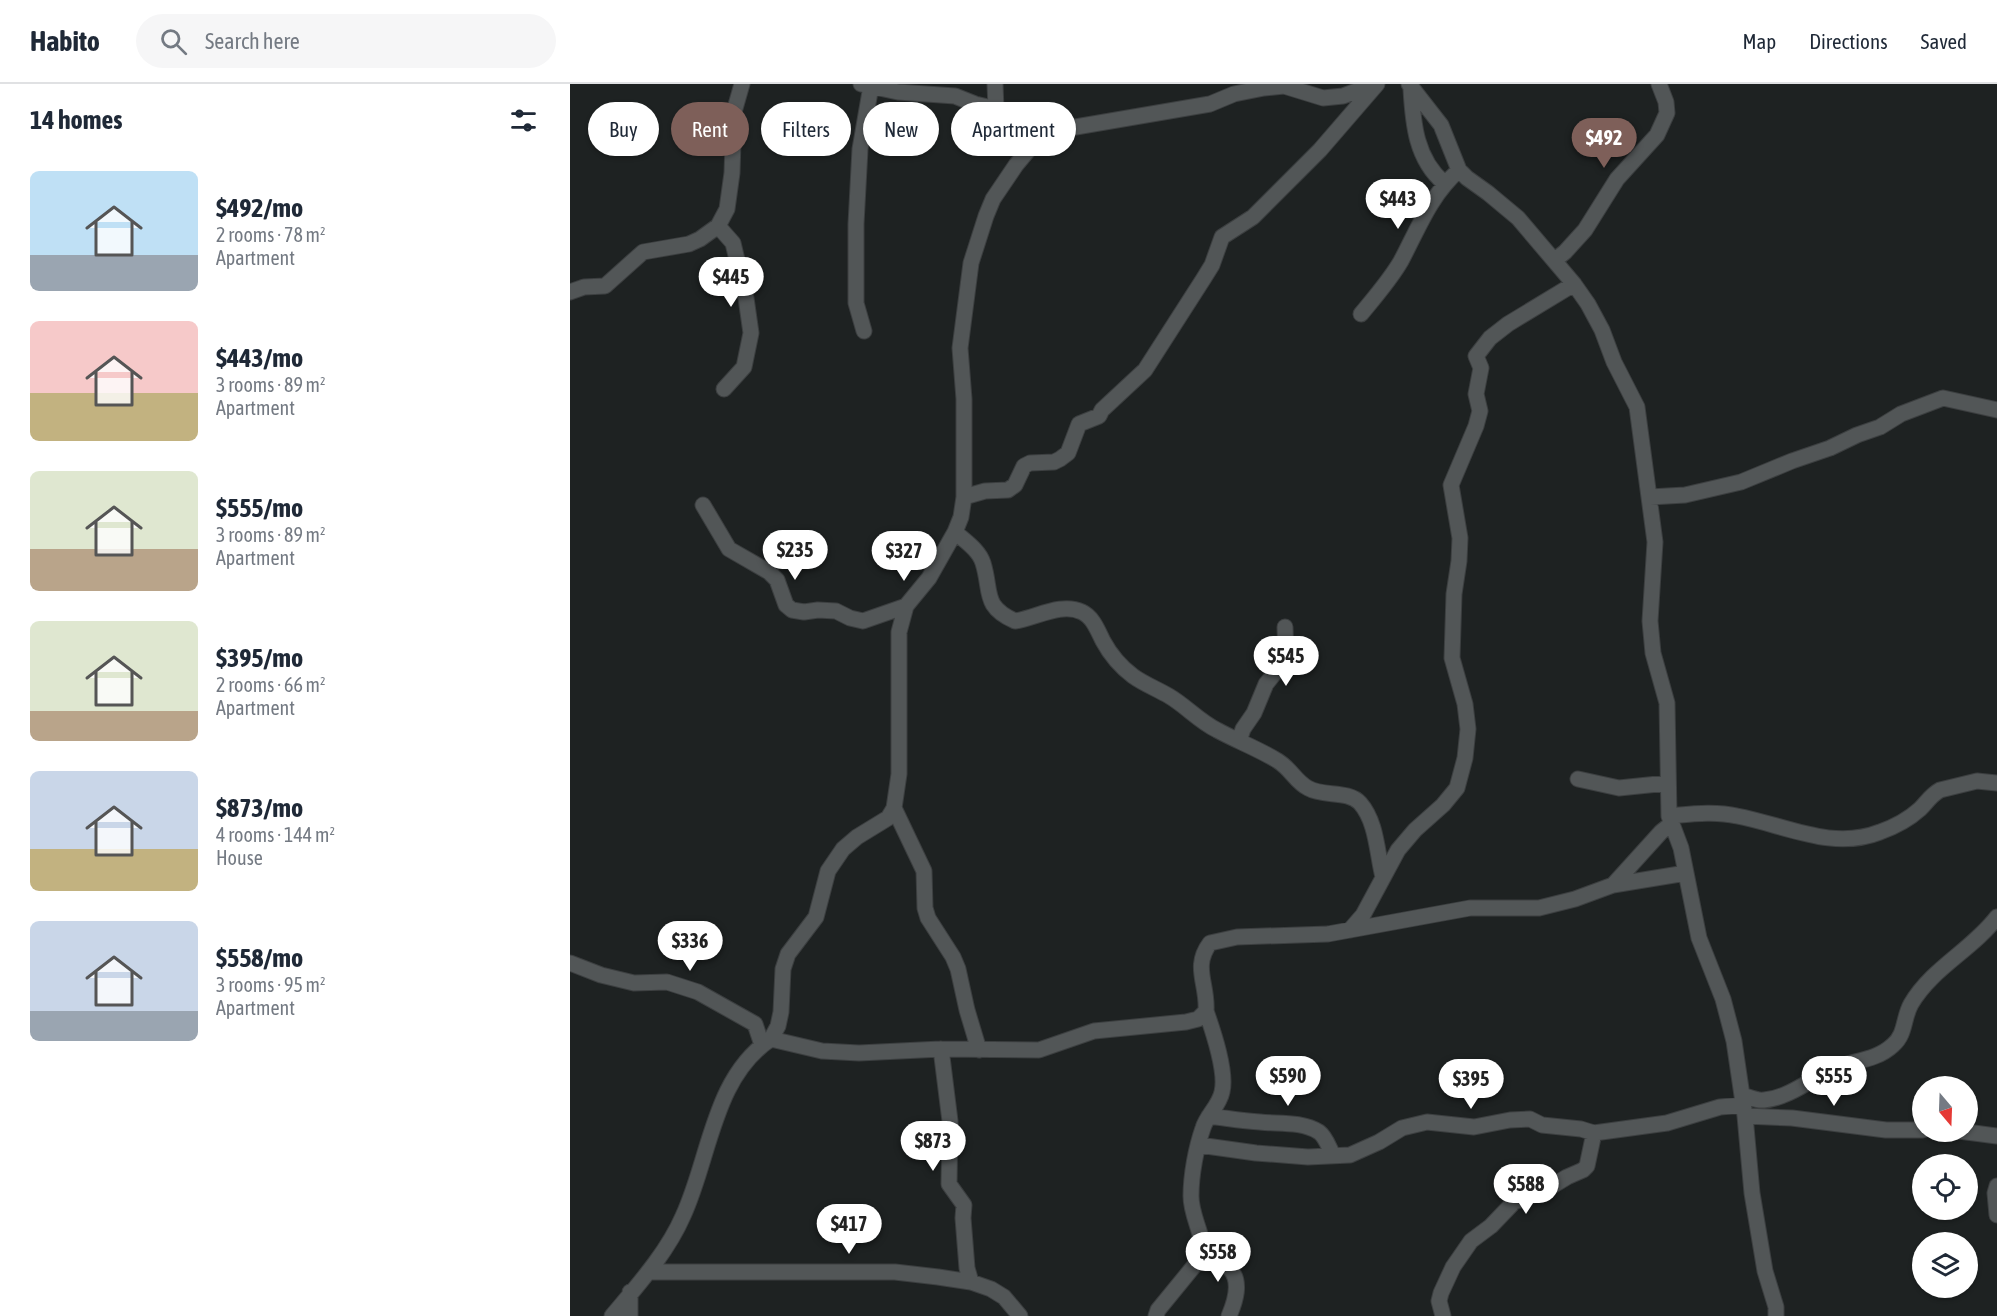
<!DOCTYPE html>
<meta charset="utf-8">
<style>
:root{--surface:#fff;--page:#f6f6f7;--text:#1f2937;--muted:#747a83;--line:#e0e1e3;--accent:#7e5f59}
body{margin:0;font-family:"Asap Condensed",sans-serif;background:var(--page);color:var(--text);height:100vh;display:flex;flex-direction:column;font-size:22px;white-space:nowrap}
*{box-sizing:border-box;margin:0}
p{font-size:20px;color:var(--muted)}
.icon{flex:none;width:33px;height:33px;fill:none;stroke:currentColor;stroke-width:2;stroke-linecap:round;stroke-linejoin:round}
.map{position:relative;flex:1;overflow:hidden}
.side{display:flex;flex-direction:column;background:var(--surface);width:570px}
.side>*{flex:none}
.top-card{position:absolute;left:18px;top:18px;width:570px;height:54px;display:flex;gap:12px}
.needle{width:39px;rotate:161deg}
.buttons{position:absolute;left:1342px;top:992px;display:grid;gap:12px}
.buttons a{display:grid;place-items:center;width:66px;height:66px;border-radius:50%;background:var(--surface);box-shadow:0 2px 4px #0004;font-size:30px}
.price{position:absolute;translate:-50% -51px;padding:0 14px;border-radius:21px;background:#fff;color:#222;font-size:20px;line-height:39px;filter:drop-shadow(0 2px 3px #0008)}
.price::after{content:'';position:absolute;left:50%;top:36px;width:18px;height:14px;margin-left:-9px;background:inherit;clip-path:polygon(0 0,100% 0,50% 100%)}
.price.active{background:var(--accent);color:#fff}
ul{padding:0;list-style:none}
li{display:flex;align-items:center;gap:18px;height:150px;padding:0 30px}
li span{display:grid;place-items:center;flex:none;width:168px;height:120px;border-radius:9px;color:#555}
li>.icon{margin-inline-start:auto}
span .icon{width:72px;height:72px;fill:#fffc;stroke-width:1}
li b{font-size:26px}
h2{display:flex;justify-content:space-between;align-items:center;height:72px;padding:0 30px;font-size:26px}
.pill{padding:0 21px;border-radius:27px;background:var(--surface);box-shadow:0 2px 4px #0004;font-size:21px;line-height:54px}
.pill.active{background:var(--accent);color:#fff}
header{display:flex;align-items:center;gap:36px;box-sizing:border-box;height:84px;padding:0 30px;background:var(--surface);border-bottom:2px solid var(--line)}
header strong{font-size:28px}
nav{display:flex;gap:33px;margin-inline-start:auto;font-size:21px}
.search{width:420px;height:54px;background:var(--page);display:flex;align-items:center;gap:15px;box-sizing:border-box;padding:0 21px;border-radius:33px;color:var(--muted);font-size:22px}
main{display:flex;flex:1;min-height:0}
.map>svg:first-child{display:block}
</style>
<header>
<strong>Habito</strong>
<div class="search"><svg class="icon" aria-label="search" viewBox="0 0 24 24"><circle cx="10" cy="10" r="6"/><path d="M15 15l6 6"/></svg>Search here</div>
<nav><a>Map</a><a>Directions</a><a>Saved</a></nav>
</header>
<main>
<section class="side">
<h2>14 homes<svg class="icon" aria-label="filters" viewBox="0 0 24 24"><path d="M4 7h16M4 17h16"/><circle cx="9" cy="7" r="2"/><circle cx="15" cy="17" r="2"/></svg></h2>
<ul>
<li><span style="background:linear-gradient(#bfe0f5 70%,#9aa5b1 0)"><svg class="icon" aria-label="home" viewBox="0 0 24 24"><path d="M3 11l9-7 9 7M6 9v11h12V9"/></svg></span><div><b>$492/mo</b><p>2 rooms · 78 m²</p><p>Apartment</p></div></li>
<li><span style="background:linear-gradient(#f6c9c9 60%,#c2b280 0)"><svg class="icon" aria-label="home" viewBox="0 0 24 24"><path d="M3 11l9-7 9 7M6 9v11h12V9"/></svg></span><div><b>$443/mo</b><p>3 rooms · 89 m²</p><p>Apartment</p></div></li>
<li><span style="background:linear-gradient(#dfe7d0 65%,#b9a48a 0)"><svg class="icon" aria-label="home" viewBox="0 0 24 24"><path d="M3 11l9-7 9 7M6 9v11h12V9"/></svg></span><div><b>$555/mo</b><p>3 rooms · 89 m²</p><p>Apartment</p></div></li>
<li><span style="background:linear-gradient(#dfe7d0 75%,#b9a48a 0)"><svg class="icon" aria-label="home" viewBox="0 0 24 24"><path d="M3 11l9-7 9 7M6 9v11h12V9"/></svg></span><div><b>$395/mo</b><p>2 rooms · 66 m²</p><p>Apartment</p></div></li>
<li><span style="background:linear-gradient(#c9d6e8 65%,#c2b280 0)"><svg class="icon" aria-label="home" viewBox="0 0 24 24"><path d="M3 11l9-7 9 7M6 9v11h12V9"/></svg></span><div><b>$873/mo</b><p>4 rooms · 144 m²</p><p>House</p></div></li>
<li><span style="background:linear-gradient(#c9d6e8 75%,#9aa5b1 0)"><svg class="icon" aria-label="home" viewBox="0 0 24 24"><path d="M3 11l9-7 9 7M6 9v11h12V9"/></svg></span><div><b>$558/mo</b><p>3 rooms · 95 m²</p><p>Apartment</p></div></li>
</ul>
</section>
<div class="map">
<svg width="1427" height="1232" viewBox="0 0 1427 1232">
<rect width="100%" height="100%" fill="#1e2222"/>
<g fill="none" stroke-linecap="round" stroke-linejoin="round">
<g stroke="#3c3f40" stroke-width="17">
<path id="street" d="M291,0L328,8L385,12L405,20L426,25L476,45L488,46L640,20L664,10L694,4L714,2L753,14L773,12L805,0
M425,0L426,25
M839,0L871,41L889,86L897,94L918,109L948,134L1004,200L1018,220L1032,246L1044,278L1067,323L1085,458L1080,537L1083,569L1097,619L1099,732L1111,764L1129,854L1153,915L1164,957L1175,1032L1182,1109L1195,1187L1206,1223V1232
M841,5C843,40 846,75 874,99
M148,142L163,159L176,214L181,249L174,283L154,305
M985,176L995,168L1015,146L1047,95L1087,51L1097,29L1096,18L1089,0
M0,208L14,203L35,202L73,168L119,160L130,155L148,142L157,125L162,89L164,28L172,0
M791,230C805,213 820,196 831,177C849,143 860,112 889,86
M294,247L286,219V140L290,65L301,2
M394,413L415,407L438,406L445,401L454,382L460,379L484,378L490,375L498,369L509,340L529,332L532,326L575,286L634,194L642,181L652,153L683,133L750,66L807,0
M1080,413L1115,411L1171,398L1222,377L1260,364L1287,351L1310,343L1331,330L1373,314L1427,326
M133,421L159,465L199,488L207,496L216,521L222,526L234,528L248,526L266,527L280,534L293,537L336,522
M385,448C395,457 409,466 413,479C422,508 412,522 445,537C466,534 491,518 512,528C523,533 528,547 533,557C540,570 551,583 563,592C574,600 587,605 599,612C616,622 629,637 647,646C667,657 689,665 708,677C721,685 726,698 738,704C753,713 778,706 790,719C807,738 807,770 813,793
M669,657L673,645L684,629L696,600L716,575L715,543
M1008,695L1049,704L1098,699
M324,724L354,787L355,824L358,834L383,873L388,885L397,926L409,966
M1099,732C1122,730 1145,727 1167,732C1215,741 1262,767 1310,748C1324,743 1339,735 1350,725C1357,718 1361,711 1370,706L1407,697L1427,699
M1043,801L1091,748L1101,740
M780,846L793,831L828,766L845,746L873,721L887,704L895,674L898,645L895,620L882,574L884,510L889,477L890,454L881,401L906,342L910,327L906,310L911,284L906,272L920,254L938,240L1004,200
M0,879L31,891L64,899L97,898L128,908L185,940L192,961
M201,955L208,942L211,928L213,885L218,870L246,833L258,787L273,765L287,753L318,734L324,724L329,690V548L336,522L359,494L385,448L391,433L394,413V315L390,264L401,179L416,132L423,115L446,81L476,45
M371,965L380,1037L379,1100L394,1121L393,1134L397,1184L401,1198
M1172,1011C1179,1013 1187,1017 1194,1016C1218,1014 1240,996 1260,986C1281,976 1305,978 1323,961C1336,950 1333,934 1341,920C1362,884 1402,866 1427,833
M639,1032C656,1034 673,1037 690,1038C708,1040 732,1037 749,1048C756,1053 759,1064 763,1071
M1175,1032L1222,1034L1316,1046H1353
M1389,1047L1427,1052
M629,1061L686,1069L738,1073L780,1071L809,1058L832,1044L857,1038L904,1043L940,1036L960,1035L972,1041L1011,1045L1024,1049L1097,1039L1150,1023L1173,1021
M1427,1102L1425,1109L1427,1131
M633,1171C641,1175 654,1178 660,1185C672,1198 665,1218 659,1232
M78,1188H325L368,1193L401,1198L421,1205L434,1213L450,1232
M42,1232C67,1202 97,1169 113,1132C140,1074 143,993 201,955L252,967L289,969L371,965L469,966L524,947L616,938L628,935L636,927C638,900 622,883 640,859L667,853L758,850L900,824H969L1005,815L1043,801L1116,789
M60,1232V1208
M586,1232L588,1226L633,1171C634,1150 621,1133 621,1112C621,1091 626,1064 633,1044C637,1031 649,1022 652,1008C657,988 643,947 636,927
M873,1232L869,1217L871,1209L883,1183L901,1157L921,1142L944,1118L974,1107L997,1093L1013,1086L1017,1082L1024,1049"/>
</g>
<use href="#street" stroke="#525657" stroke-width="15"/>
</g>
</svg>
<div class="buttons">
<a><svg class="needle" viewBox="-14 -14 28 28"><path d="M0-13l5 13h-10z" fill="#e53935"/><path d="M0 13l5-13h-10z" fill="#747a83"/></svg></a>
<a><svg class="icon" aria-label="locate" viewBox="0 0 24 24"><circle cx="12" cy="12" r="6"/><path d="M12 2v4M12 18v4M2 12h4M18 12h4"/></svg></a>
<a><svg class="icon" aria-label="layers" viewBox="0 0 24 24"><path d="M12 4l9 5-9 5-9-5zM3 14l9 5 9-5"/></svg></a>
</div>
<b class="price active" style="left:1034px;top:85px">$492</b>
<b class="price" style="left:828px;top:146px">$443</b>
<b class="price" style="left:161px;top:224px">$445</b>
<b class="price" style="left:225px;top:497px">$235</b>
<b class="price" style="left:334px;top:498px">$327</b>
<b class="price" style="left:716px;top:603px">$545</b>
<b class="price" style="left:120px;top:888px">$336</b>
<b class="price" style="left:718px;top:1023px">$590</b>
<b class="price" style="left:1264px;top:1023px">$555</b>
<b class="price" style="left:901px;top:1026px">$395</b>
<b class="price" style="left:363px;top:1088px">$873</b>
<b class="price" style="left:956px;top:1131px">$588</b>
<b class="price" style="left:279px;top:1171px">$417</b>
<b class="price" style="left:648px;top:1199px">$558</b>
<div class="top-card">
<a class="pill">Buy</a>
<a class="pill active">Rent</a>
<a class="pill">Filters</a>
<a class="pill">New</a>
<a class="pill">Apartment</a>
</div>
</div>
</main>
